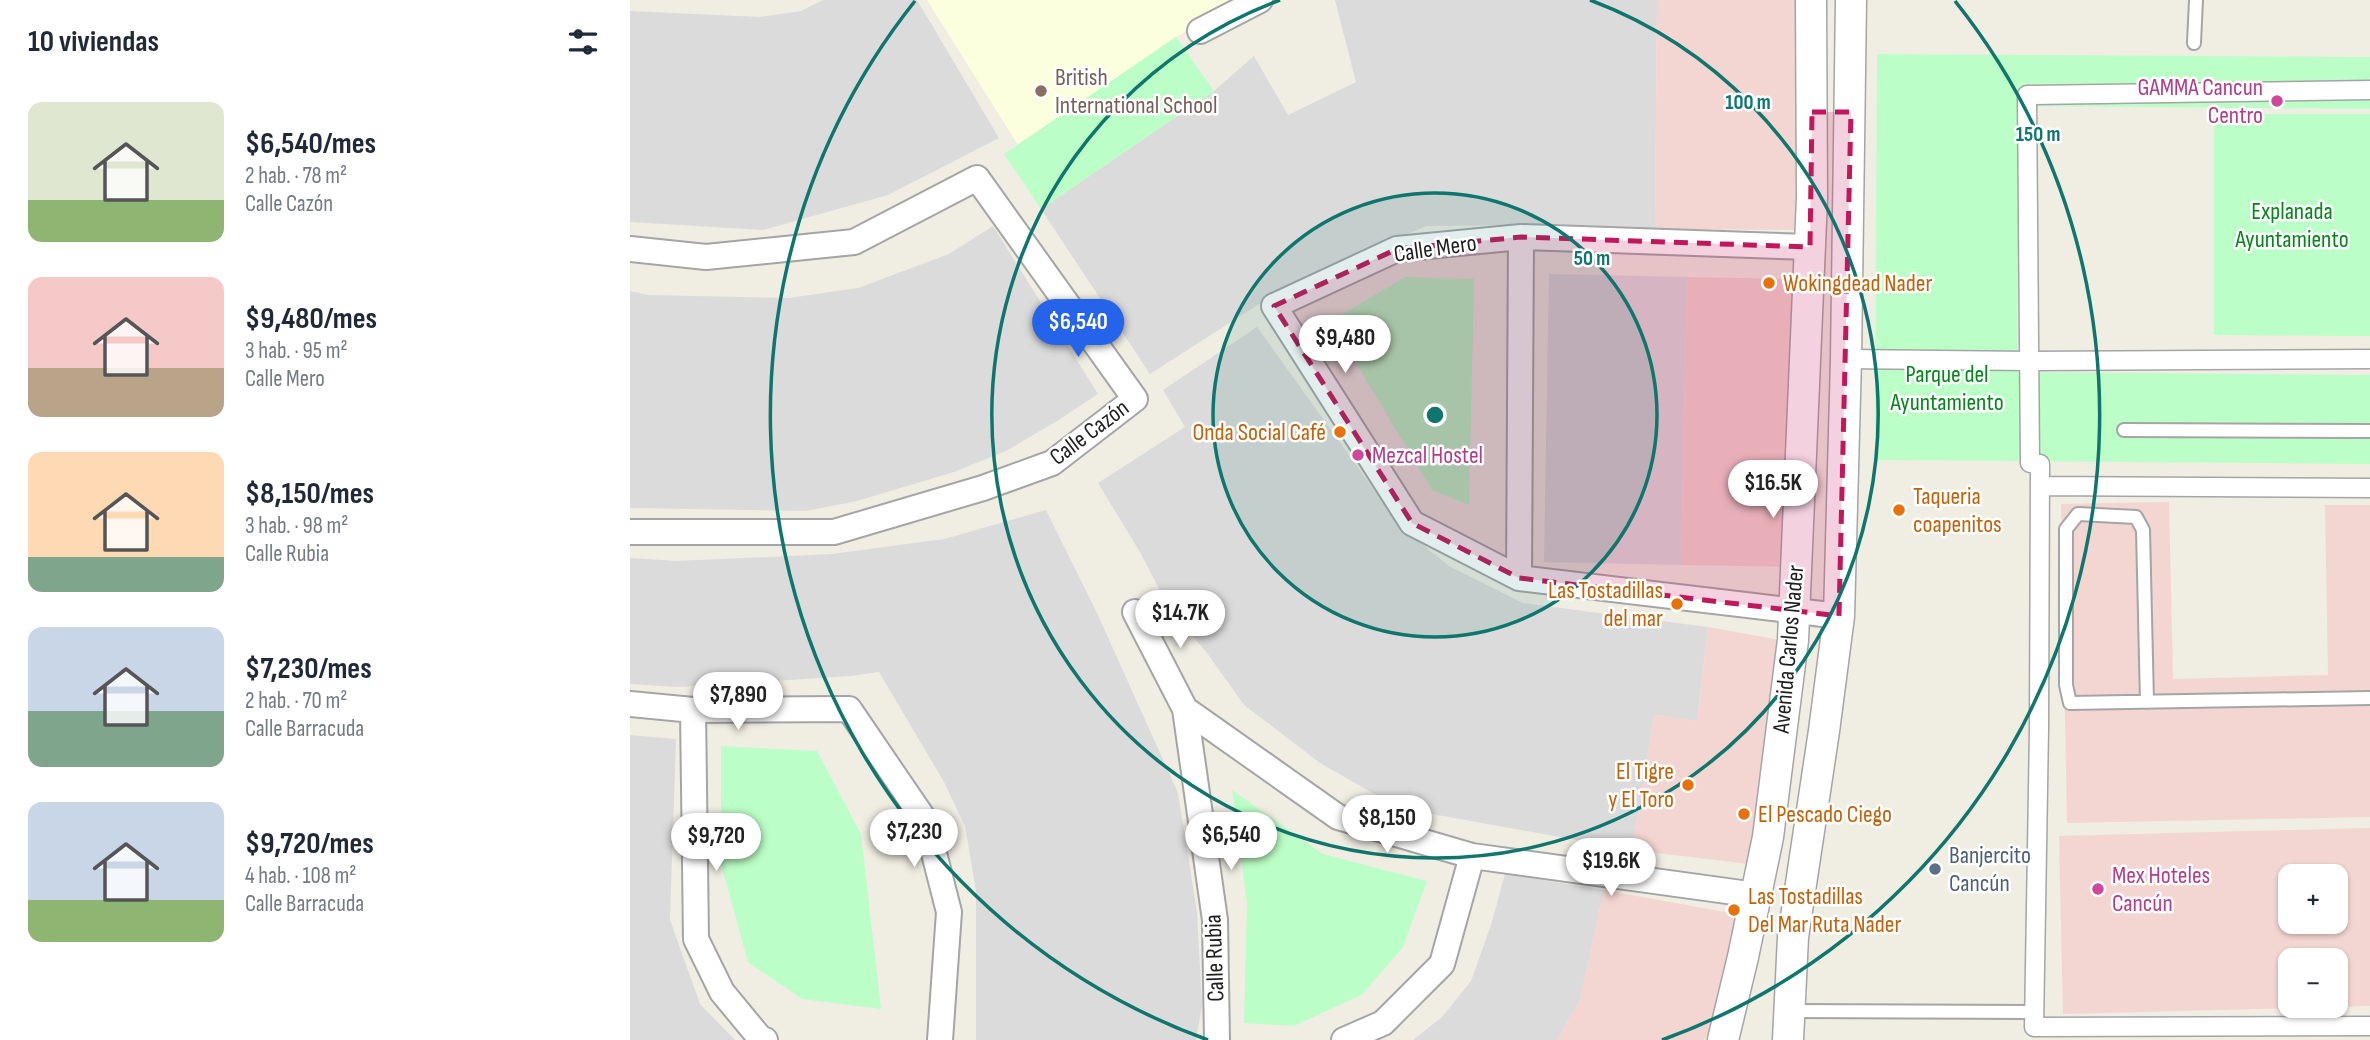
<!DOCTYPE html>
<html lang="es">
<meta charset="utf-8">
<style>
:root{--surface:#fff;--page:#f2f2f3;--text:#1f2937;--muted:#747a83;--accent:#2563eb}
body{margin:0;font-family:"Sofia Sans Condensed",sans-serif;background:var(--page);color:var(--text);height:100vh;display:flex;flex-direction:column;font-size:26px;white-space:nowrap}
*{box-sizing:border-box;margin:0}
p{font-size:23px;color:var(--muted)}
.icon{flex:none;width:38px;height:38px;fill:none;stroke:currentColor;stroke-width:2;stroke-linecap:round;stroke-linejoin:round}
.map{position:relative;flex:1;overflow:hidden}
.details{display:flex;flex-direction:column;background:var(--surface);width:630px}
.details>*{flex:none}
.tools{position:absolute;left:1648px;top:864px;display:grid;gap:14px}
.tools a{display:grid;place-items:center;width:70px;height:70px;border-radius:14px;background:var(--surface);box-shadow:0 2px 5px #0004;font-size:35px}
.price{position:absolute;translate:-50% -60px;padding:0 16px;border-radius:24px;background:#fff;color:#222;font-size:23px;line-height:46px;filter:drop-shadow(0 2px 4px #0008)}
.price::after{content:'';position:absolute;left:50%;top:42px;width:21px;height:16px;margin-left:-10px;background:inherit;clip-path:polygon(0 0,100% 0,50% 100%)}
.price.active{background:var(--accent);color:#fff}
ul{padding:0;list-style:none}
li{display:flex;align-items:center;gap:21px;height:175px;padding:0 28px}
li span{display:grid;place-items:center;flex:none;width:196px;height:140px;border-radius:14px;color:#555}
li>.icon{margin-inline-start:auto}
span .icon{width:84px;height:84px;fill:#fffc;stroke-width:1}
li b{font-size:30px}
h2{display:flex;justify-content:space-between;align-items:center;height:84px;padding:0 28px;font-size:30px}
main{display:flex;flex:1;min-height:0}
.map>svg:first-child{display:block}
</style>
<main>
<section class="details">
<h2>10 viviendas<svg class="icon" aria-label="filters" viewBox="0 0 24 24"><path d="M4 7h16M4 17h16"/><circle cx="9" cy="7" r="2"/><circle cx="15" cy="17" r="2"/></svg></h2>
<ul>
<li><span style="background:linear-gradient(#dfe7d0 70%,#8fb573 0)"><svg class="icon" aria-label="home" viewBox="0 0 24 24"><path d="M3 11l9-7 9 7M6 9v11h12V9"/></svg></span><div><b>$6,540/mes</b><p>2 hab. · 78 m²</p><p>Calle Cazón</p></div></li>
<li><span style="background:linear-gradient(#f6c9c9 65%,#b9a48a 0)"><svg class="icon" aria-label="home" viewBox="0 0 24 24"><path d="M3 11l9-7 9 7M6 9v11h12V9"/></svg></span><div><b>$9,480/mes</b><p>3 hab. · 95 m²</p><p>Calle Mero</p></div></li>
<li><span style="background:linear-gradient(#ffd9b3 75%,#7fa58c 0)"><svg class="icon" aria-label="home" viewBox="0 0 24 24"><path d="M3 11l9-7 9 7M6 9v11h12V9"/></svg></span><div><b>$8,150/mes</b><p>3 hab. · 98 m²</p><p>Calle Rubia</p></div></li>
<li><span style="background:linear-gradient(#c9d6e8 60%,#7fa58c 0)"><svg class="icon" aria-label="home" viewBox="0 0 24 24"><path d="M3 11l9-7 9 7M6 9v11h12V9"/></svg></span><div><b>$7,230/mes</b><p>2 hab. · 70 m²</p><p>Calle Barracuda</p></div></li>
<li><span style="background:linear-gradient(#c9d6e8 70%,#8fb573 0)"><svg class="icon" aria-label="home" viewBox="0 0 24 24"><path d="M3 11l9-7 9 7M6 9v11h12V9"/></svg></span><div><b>$9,720/mes</b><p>4 hab. · 108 m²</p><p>Calle Barracuda</p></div></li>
</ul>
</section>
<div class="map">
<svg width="1740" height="1040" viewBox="0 0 1740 1040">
<rect width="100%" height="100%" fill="#f0ede3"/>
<path fill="#dcdbdb" d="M193,0H287L369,138L258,195L133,230L0,222V11L130,17L171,11Z
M705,0H1027L1025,229L895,225L797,226L741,248L640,297L520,374L411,209L584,91L624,56L658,115L726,82Z
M363,226L468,394L427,421L376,451L324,472L227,501L176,511L0,508V291L18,295L159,298L228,288L319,254Z
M919,274L1057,277L1051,565L914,562Z
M627,327L770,526L819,566L893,603L1078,627L1067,721L1024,715L1002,850L769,808L690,763L614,705L577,653L539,608L510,552L468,483L555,427L533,390Z
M416,510L467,613L548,793L567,912L572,1005L566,1040H346V891L335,826L314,782L249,672L221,676L48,687L0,684V558L47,561L202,554L314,539Z
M0,735L46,739L40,920L70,1004L105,1040H0Z
M875,874L974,890L950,1000L927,1040H783L812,1017L841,981L861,925Z"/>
<path fill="#f3d5d1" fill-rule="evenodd" d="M1027,0H1170L1169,230L1025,229Z
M1057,277L1168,279L1163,567L1051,565Z
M1539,502L1543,679L1698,675L1695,505H1740V817L1437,823L1431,504Z
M1078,627L1150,640L1119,864L1002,850L1024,715L1067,721Z
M1740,828V1006L1433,1014L1429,836ZM1661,877H1706V922H1661ZM1661,961H1706V1006H1661Z
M974,890L1111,915L1084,1022L1074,1040H927L950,1000Z"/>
<path fill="#fcffdd" d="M297,0H609L546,37L388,145Z"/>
<path fill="#bcfec7" d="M546,37L584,91L411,209L374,154Z
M1247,54L1740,57V109L1389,106L1387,372L1740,375V464L1245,460Z
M1584,114H1740V336L1584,335Z
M775,277L844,279L839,505L802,490L701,321Z
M91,746L187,751L231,834L251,1009L172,999L118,962L91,864Z
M602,790L693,854L797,881L773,947L733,994L664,1026L614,1023L617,903Z"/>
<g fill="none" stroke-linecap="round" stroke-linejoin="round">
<g stroke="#a5a5a5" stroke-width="16">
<path id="service" d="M1564,43L1566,0
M1494,430L1740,431
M1517,702L1513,530L1506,517L1448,514L1436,529V685L1440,703L1740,698
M1160,1011L1405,1012"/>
</g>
<g stroke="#a5a5a5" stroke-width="21">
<path id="pedestrian" d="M1740,90L1397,95L1400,463L1410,464L1409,729L1404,1027L1740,1026
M1216,359L1399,361L1740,359
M1410,486L1740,488"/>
</g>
<g stroke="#a5a5a5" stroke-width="28">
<path id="minor" d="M570,31L630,0
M1180,247L891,237L767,249L644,306L782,523L889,578L1209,616
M0,249L76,257L224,242L347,178L505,399L422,463L353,488L204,532H0
M889,578L891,237
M505,612L555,709L585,920L587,1040
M0,704L63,710L219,709L296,822L319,912L310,1040
M555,709L708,817L842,856L812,964L753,1023L714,1040
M63,710L66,939L92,992L130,1038L135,1040
M842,856L1126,895"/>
</g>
<g stroke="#a5a5a5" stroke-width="33">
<path id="tertiary" d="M1093,1040L1113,957L1138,837L1163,640L1182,198L1181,0
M1158,1040L1163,937L1194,731L1209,616L1216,359L1221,0"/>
</g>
<use href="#service" stroke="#fff" stroke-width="12"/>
<use href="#pedestrian" stroke="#fff" stroke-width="18"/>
<use href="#minor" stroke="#fff" stroke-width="24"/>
<use href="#tertiary" stroke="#fff" stroke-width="30"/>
</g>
<path fill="#c2185b" fill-opacity="0.2" stroke="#c2185b" stroke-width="5" stroke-dasharray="14 9" stroke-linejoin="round" d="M1182,112H1221L1209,616L889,578L782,523L644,306L767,249L891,237L1180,247Z"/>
<circle cx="805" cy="415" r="222" fill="#0f766e" fill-opacity=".12"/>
<g fill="none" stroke="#0f766e" stroke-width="3.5">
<circle cx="805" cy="415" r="222"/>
<path d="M960 0A443 443 0 1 1 650 0"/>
<path d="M578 1040A665 665 0 0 1 285 1M1325 1A665 665 0 0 1 1032 1040"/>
</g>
<circle fill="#8d6e63" stroke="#fff" stroke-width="2.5" cx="411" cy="91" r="7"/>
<g fill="#d1479c" stroke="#fff" stroke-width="2.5">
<circle cx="1647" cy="101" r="7"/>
<circle cx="728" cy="455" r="7"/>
<circle cx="1468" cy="889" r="7"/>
</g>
<g fill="#e8710a" stroke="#fff" stroke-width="2.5">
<circle cx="1139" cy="283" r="7"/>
<circle cx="710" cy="432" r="7"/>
<circle cx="1269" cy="510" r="7"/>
<circle cx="1047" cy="604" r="7"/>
<circle cx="1058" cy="785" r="7"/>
<circle cx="1114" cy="814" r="7"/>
<circle cx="1104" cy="910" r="7"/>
</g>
<circle fill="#5c6f8a" stroke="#fff" stroke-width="2.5" cx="1305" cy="869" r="7"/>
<g text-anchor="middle" stroke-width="5" stroke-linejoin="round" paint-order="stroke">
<g font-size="24" fill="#785e54" stroke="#fff" text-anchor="start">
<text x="425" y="85">British<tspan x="425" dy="28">International School</tspan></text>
</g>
<g font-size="24" fill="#b23c85" stroke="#fff" text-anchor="start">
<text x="1633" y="95" text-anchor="end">GAMMA Cancun<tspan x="1633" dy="28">Centro</tspan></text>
<text x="742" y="463">Mezcal Hostel</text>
<text x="1482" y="883">Mex Hoteles<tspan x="1482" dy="28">Cancún</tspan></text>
</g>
<g font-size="24" fill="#018718" stroke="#fff">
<text x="1662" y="219">Explanada<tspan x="1662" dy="28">Ayuntamiento</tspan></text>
<text x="1317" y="382">Parque del<tspan x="1317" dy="28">Ayuntamiento</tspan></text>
</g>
<g font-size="24" fill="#1e1e1e" stroke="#fff">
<text transform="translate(805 248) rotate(-8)" y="8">Calle Mero</text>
<text transform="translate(459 432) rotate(-37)" y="8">Calle Cazón</text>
<text transform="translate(1158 649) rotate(-85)" y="8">Avenida Carlos Nader</text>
<text transform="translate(584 958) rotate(-92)" y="8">Calle Rubia</text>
</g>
<g font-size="24" fill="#c56008" stroke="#fff" text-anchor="start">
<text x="1153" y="291">Wokingdead Nader</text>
<text x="696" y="440" text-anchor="end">Onda Social Café</text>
<text x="1283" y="504">Taqueria<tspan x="1283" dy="28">coapenitos</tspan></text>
<text x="1033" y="598" text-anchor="end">Las Tostadillas<tspan x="1033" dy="28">del mar</tspan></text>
<text x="1044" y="779" text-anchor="end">El Tigre<tspan x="1044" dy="28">y El Toro</tspan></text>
<text x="1128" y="822">El Pescado Ciego</text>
<text x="1118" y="904">Las Tostadillas<tspan x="1118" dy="28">Del Mar Ruta Nader</tspan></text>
</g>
<g font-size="24" fill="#4e5e75" stroke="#fff" text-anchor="start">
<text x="1319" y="863">Banjercito<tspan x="1319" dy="28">Cancún</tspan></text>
</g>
</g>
<circle cx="805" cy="415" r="10" fill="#0f766e" stroke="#fff" stroke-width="3.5"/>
<g font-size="21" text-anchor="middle" font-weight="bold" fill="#0f766e" stroke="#fff" stroke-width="5" stroke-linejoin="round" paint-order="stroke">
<text x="1118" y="109">100 m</text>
<text x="1408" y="141">150 m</text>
<text x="962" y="265">50 m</text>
</g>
</svg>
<div class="tools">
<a>+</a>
<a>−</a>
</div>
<b class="price active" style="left:448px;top:359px">$6,540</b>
<b class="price" style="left:715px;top:375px">$9,480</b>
<b class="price" style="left:1143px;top:520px">$16.5K</b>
<b class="price" style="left:550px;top:650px">$14.7K</b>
<b class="price" style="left:108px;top:732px">$7,890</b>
<b class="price" style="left:757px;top:855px">$8,150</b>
<b class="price" style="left:284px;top:869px">$7,230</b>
<b class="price" style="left:601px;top:872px">$6,540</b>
<b class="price" style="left:86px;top:873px">$9,720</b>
<b class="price" style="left:981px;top:898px">$19.6K</b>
</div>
</main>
